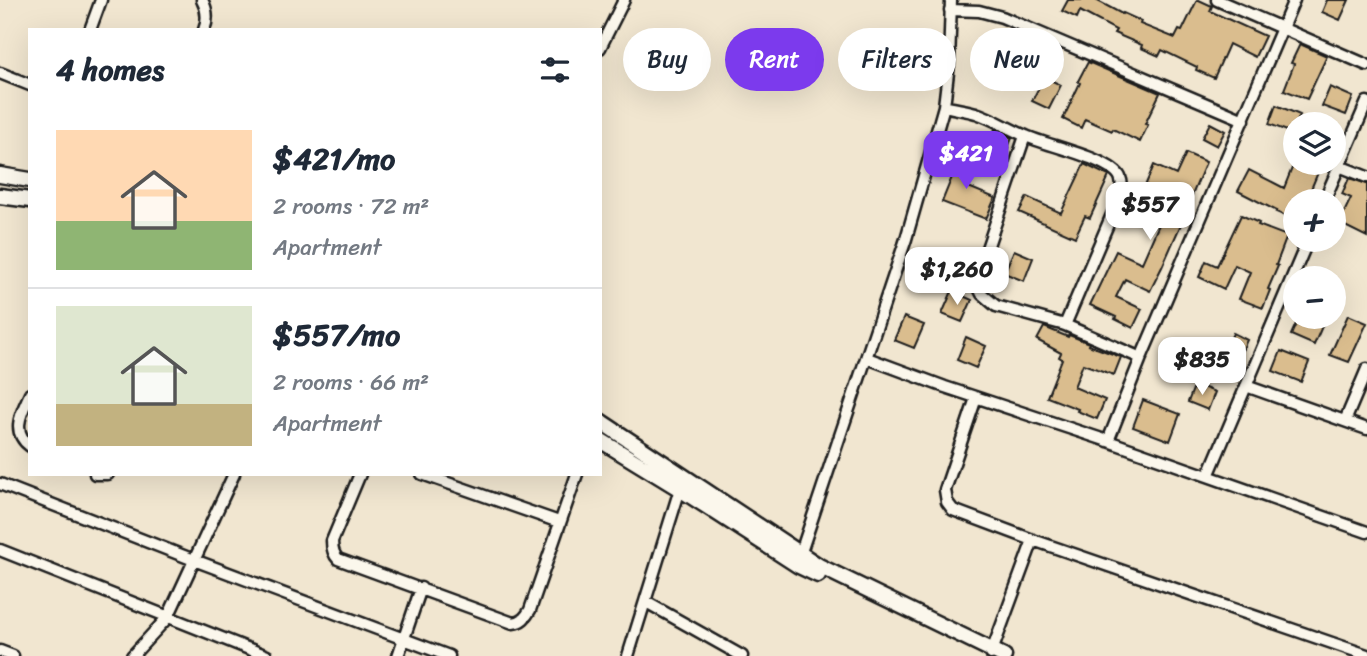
<!DOCTYPE html>
<meta charset="utf-8">
<style>
:root{--surface:#fff;--page:#f6f6f7;--text:#1f2937;--muted:#747a83;--line:#e0e1e3;--accent:#7c3aed}
body{margin:0;font-family:Sriracha,sans-serif;background:var(--page);color:var(--text);height:100vh;display:flex;flex-direction:column;font-size:26px;white-space:nowrap}
*{box-sizing:border-box;margin:0}
p{font-size:23px;color:var(--muted)}
.icon{flex:none;width:38px;height:38px;fill:none;stroke:currentColor;stroke-width:2;stroke-linecap:round;stroke-linejoin:round}
.map{position:relative;flex:1;overflow:hidden}
.details{position:absolute;left:28px;top:28px;width:574px;height:448px;display:flex;flex-direction:column;background:var(--surface);border-radius:0px;box-shadow:0 7px 28px #0002}
.details>*{flex:none}
.guide{position:absolute;left:623px;top:28px;width:639px;height:63px;display:flex;gap:14px}
.fabs{position:absolute;left:1283px;top:112px;display:grid;gap:14px}
.fabs a{display:grid;place-items:center;width:63px;height:63px;border-radius:50%;background:var(--surface);box-shadow:0 7px 28px #0002;font-size:35px}
.price{position:absolute;translate:-50% -60px;padding:0 16px;border-radius:14px;background:#fff;color:#222;font-size:23px;line-height:46px;filter:drop-shadow(0 2px 4px #0008)}
.price::after{content:'';position:absolute;left:50%;top:42px;width:21px;height:16px;margin-left:-10px;background:inherit;clip-path:polygon(0 0,100% 0,50% 100%)}
.price.on{background:var(--accent);color:#fff}
ul{padding:0;list-style:none}
li{display:flex;align-items:center;gap:21px;height:175px;padding:0 28px}
li+li{border-top:2px solid var(--line)}
li span{display:grid;place-items:center;flex:none;width:196px;height:140px;border-radius:0px;color:#555}
li>.icon{margin-inline-start:auto}
span .icon{width:84px;height:84px;fill:#fffc;stroke-width:1}
li b{font-size:30px}
h2{display:flex;justify-content:space-between;align-items:center;height:84px;padding:0 28px;font-size:30px}
.chip{padding:0 24px;border-radius:32px;background:var(--surface);box-shadow:0 7px 28px #0002;font-size:24px;line-height:63px}
.chip.on{background:var(--accent);color:#fff}
.map>svg:first-child{display:block}
</style>
<div class="map">
<svg width="1367" height="656" viewBox="0 0 1367 656">
<rect width="100%" height="100%" fill="#f1e6d0"/>
<filter id="ink" filterUnits="userSpaceOnUse"><feTurbulence type="fractalNoise" baseFrequency=".0143" numOctaves="2"/><feDisplacementMap in="SourceGraphic" scale="14" xChannelSelector="R" yChannelSelector="G"/><feConvolveMatrix kernelMatrix="1 2 1 2 8 2 1 2 1" color-interpolation-filters="sRGB"/></filter>
<g filter="url(#ink)">
<path fill="#dabd8e" stroke="#1c1c1c" stroke-width="2" d="M1068,0H1096L1122,14L1123,13L1141,21L1140,24L1175,38L1179,30L1182,31L1197,0H1199L1212,6L1210,11L1265,36L1255,57L1229,44L1214,78L1196,70L1197,67L1162,50L1159,56L1141,48L1142,45L1114,33L1116,30L1080,11L1077,18L1062,11Z
M1327,0H1349L1340,20L1322,12Z
M1002,32L1030,44L1032,40L1046,48L1039,63L1015,50L1012,57L994,49Z
M1300,44L1327,56L1307,99L1284,90L1294,64L1291,63Z
M1088,62L1160,93L1145,124L1148,125L1140,142L1113,129L1112,131L1085,119L1081,128L1063,119L1080,83L1078,81Z
M1044,77L1061,85L1049,109L1032,101Z
M1330,87L1353,97L1346,115L1322,106Z
M1276,105L1300,115L1292,133L1269,124Z
M1210,123L1225,131L1217,146L1202,138Z
M995,129L1012,138L1005,155L987,147Z
M1186,153L1206,162L1185,212L1186,213L1162,267L1150,291L1125,279L1116,297L1142,309L1133,328L1115,319L1116,317L1090,305L1116,251L1142,263L1171,197L1145,186L1154,165L1176,175Z
M958,155L976,163L966,186L995,198L986,219L942,202L952,177L949,176Z
M1294,163H1322L1306,201H1295V220L1276,212L1277,211L1238,191L1249,170L1284,188Z
M1084,164L1109,176L1090,218L1085,216L1075,237L1019,212L1027,197L1061,213Z
M1349,178L1367,184V237L1339,223L1351,198L1342,194Z
M1241,215L1259,223L1258,225L1287,236L1276,265L1278,266L1268,289L1270,290L1263,308L1239,299L1250,272L1235,265L1224,289L1199,277L1206,261L1217,266Z
M1014,250L1033,258L1024,281L1004,273Z
M955,259L969,266L962,281L947,273Z
M952,291L972,300L962,322L942,314Z
M1348,315L1367,323L1349,362L1330,355Z
M904,317L924,325L914,348L894,340Z
M1299,317H1326L1314,345L1291,335Z
M1044,327L1068,337L1069,335L1089,343L1088,345L1121,357L1114,375L1083,364L1074,387L1105,400L1097,419L1077,411L1078,409L1047,397L1062,359L1059,357L1061,353L1037,340Z
M1233,333L1247,340L1240,355L1226,349Z
M966,337L986,346L976,368L957,360Z
M1281,351L1309,362L1301,382L1273,371Z
M1195,384L1215,392L1208,410L1188,402Z
M1143,400L1180,414L1170,441L1133,427Z"/>
<g fill="none" stroke-linecap="round" stroke-linejoin="round">
<g stroke="#1c1c1c" stroke-width="15">
<path id="minor" d="M202,0C207,9 208,20 204,30
M1217,0L1367,65
M950,10L979,11L1002,17L1244,120
M90,30L101,0
M600,48L624,0
M0,73L30,85
M944,106C955,109 966,110 976,113C994,119 1009,129 1026,136C1045,145 1112,159 1120,177C1124,186 1120,195 1117,203L1065,325
M1025,136L978,275V286L982,294L996,306L1065,325L1141,358
M1339,166L1367,177
M1324,201L1367,102
M867,358L945,387L1108,441L1367,532
M1246,386L1367,429
M30,394C22,412 10,431 30,446
M976,398L945,490L947,502L953,510L1033,540L1367,655
M1345,421L1367,369
M1108,441L1141,358L1294,0
M95,474H108
M360,474L332,541C332,548 333,554 338,559L513,623C522,622 526,617 530,610L577,474
M422,474L559,522
M1208,476L1308,240
M0,484L194,560L449,656
M0,550L267,656
M799,558L906,239L944,106L949,64L951,0
M646,602L742,656
M0,651L13,656
M991,654L1033,540
M132,656L168,617L234,474
M398,656L421,588
M628,656L680,489"/>
</g>
<g stroke="#1c1c1c" stroke-width="19">
<path id="secondary" d="M0,175L30,180
M0,196L30,200
M600,421L819,566L1004,656
M600,440L680,489L799,566L818,575"/>
</g>
<use href="#minor" stroke="#fbf7ec" stroke-width="10"/>
<use href="#secondary" stroke="#fbf7ec" stroke-width="14"/>
</g>
</g>
</svg>
<div class="fabs">
<a><svg class="icon" aria-label="layers" viewBox="0 0 24 24"><path d="M12 4l9 5-9 5-9-5zM3 14l9 5 9-5"/></svg></a>
<a>+</a>
<a>−</a>
</div>
<b class="price on" style="left:966px;top:191px">$421</b>
<b class="price" style="left:1150px;top:242px">$557</b>
<b class="price" style="left:957px;top:307px">$1,260</b>
<b class="price" style="left:1202px;top:397px">$835</b>
<div class="guide">
<a class="chip">Buy</a>
<a class="chip on">Rent</a>
<a class="chip">Filters</a>
<a class="chip">New</a>
</div>
<section class="details">
<h2>4 homes<svg class="icon" aria-label="filters" viewBox="0 0 24 24"><path d="M4 7h16M4 17h16"/><circle cx="9" cy="7" r="2"/><circle cx="15" cy="17" r="2"/></svg></h2>
<ul>
<li><span style="background:linear-gradient(#ffd9b3 65%,#8fb573 0)"><svg class="icon" aria-label="home" viewBox="0 0 24 24"><path d="M3 11l9-7 9 7M6 9v11h12V9"/></svg></span><div><b>$421/mo</b><p>2 rooms · 72 m²</p><p>Apartment</p></div></li>
<li><span style="background:linear-gradient(#dfe7d0 70%,#c2b280 0)"><svg class="icon" aria-label="home" viewBox="0 0 24 24"><path d="M3 11l9-7 9 7M6 9v11h12V9"/></svg></span><div><b>$557/mo</b><p>2 rooms · 66 m²</p><p>Apartment</p></div></li>
</ul>
</section>
</div>
